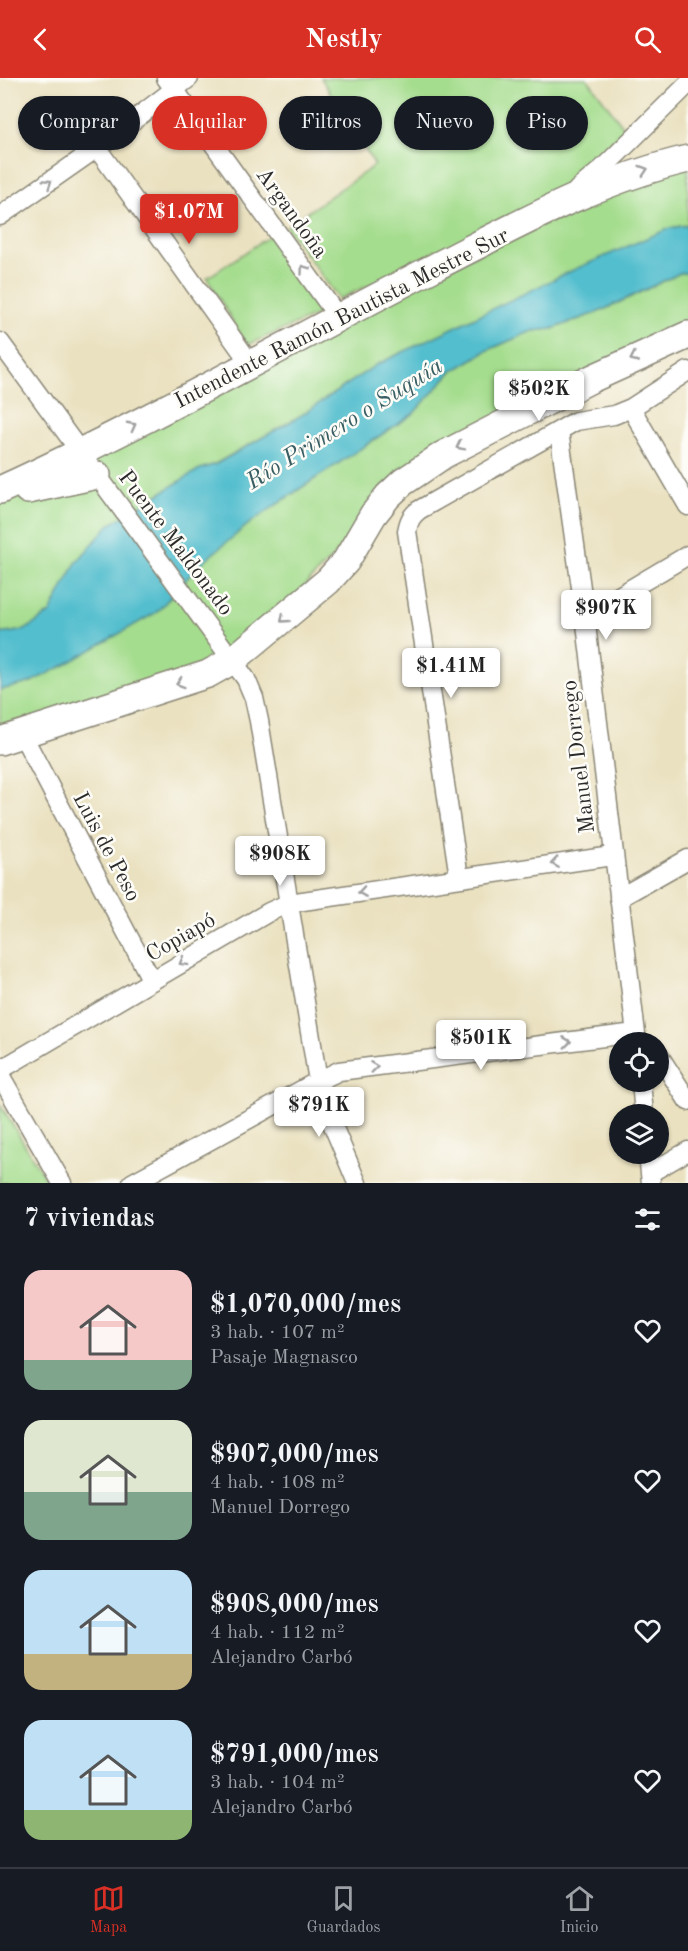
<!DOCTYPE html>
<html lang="es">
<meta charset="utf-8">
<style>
:root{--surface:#171b24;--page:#242831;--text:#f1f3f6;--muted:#9ea1a6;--line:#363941;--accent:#d93025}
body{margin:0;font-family:"Old Standard TT",serif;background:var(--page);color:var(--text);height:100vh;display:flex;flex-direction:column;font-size:22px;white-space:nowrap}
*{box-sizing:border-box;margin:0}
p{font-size:20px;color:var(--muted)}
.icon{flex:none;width:33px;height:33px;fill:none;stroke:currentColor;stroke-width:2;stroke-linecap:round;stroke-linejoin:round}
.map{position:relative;height:1105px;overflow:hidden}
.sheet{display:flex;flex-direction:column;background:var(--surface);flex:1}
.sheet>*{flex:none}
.guide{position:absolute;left:18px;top:18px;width:652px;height:54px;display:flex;gap:12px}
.fabs{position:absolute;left:609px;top:954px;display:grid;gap:12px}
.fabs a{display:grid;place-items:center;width:60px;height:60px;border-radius:50%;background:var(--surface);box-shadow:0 2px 4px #0004;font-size:30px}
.price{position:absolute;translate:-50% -51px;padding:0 14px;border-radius:6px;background:#fff;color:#222;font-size:20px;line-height:39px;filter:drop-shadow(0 2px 3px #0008)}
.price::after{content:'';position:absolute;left:50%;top:36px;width:18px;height:14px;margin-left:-9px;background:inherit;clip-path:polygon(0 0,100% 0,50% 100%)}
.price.active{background:var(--accent);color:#fff}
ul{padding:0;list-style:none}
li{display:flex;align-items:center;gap:18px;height:150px;padding:0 24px}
li span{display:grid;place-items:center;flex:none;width:168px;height:120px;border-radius:18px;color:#555}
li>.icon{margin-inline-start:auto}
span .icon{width:72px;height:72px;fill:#fffc;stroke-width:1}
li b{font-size:26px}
h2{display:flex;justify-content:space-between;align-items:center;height:72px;padding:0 24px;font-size:26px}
.tag{padding:0 21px;border-radius:27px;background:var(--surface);box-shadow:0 2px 4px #0004;font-size:21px;line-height:54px}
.tag.active{background:var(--accent);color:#fff}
header{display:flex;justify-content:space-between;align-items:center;height:78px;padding:0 24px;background:var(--accent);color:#fff;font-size:27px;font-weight:800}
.menu{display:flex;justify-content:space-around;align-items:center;height:84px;border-top:2px solid var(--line);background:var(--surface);font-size:16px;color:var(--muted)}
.menu a{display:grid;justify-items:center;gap:3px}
.menu .active{color:var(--accent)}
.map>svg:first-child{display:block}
</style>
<header><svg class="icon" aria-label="back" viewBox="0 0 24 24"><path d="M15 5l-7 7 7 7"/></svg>Nestly<svg class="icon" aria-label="search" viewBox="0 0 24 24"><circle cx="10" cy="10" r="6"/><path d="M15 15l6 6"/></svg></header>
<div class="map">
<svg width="688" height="1105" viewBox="0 0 688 1105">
<rect width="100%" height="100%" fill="#fdfcf7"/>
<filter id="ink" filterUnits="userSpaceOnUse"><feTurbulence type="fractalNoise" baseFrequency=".0167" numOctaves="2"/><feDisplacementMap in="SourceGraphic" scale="12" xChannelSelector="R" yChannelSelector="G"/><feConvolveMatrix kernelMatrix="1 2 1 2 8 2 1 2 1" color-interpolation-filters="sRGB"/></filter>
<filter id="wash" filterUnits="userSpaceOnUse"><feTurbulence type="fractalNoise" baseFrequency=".008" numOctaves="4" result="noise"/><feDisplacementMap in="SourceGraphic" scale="24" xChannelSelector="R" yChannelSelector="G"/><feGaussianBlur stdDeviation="1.35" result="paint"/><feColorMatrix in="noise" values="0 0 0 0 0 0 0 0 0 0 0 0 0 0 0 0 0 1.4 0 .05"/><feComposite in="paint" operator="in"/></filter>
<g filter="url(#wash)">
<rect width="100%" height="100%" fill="#eae1c0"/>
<path fill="#a5dd8e" stroke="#68845c" stroke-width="1.5" d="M321,0H587L625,51L548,126L339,221L286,149L375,87Z
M688,81V147L670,150L376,287L300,338L215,386L198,392L76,485L50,535L25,552L0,556V412L338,239Z
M271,157L324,234L247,267L207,200Z
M680,195H688V257L443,377L373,437L233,582L0,663V612L29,605L157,534L199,487L250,445L289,418L413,336L451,294L486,273L532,253L552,251L601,233Z
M0,1026L48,1105H0Z"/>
<path fill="#53bece" stroke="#3f747c" stroke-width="1.5" d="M688,147V195H680L601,233L552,251L532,253L486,273L451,294L413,336L289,418L250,445L199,487L157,534L65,587L29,605L0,612V556L25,552L50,535L76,485L109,447L198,392L216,386L300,338L376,287L573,192L670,150Z"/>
</g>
<g filter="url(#ink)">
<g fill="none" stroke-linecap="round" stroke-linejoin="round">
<g stroke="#8a8676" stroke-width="21">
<path id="street" d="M166,0L338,239
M97,70L250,285
M577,112L602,91L688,6
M0,138L97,70L189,0
M0,264L246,601L254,620L259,643L318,1003L323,1024L357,1105
M631,330L688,428
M559,353L585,538L637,964
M585,538L688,477
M22,656L152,903
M459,799L407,453C409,443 411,438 419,432L576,343L614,337L631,330L688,293
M619,820L688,781
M658,976L688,1023
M0,992L269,834L289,825L612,778
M0,997L62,1105
M641,1004L644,1036
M648,1076L651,1105
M650,1095L688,1073
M132,1105L318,1003L339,993L635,955"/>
</g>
<g stroke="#8a8676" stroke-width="30">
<path id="primary" d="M0,412C147,345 287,265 431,191C514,149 597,102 688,81
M28,412L97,397
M0,663L208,596L233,582L328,503L346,483L373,437L388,418L403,404L421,392L443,377L591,301L688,257"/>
</g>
<use href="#street" stroke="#fff" stroke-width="18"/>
<use href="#primary" stroke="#fff" stroke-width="27"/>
</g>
<defs><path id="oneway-chevron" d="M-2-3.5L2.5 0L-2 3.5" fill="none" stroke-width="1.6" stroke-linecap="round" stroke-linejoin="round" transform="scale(1.5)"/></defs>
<g stroke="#a0a0a0">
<use href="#oneway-chevron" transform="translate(644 92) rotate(-18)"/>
<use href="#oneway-chevron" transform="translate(48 105) rotate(-35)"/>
<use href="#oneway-chevron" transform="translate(304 191) rotate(-126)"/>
<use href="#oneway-chevron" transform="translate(634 280) rotate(155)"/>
<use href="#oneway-chevron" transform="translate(132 348) rotate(-28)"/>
<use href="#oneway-chevron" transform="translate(460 368) rotate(153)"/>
<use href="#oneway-chevron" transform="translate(284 541) rotate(139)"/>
<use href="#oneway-chevron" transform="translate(180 605) rotate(162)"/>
<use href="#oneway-chevron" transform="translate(555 785) rotate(172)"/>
<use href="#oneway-chevron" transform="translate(362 814) rotate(171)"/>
<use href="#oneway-chevron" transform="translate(183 884) rotate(150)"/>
<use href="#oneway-chevron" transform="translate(567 964) rotate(-7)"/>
<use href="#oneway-chevron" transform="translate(374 989) rotate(-7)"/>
</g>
</g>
<g text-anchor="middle" stroke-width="5" stroke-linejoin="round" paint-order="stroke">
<g font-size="22" fill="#2b2b2b" stroke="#fdfcf7">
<text transform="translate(293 134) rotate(54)" y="8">Argandoña</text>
<text transform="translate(341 239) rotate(-27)" y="8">Intendente Ramón Bautista Mestre Sur</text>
<text transform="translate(177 464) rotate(53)" y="8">Puente Maldonado</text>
<text transform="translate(577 679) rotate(-97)" y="8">Manuel Dorrego</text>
<text transform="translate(108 768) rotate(62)" y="8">Luis de Peso</text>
<text transform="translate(180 858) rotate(-30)" y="8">Copiapó</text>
</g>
<g font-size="24" font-style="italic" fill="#395e64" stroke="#fdfcf7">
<text transform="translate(344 345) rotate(-32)" y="8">Río Primero o Suquía</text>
</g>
</g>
</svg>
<div class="fabs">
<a><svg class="icon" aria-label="locate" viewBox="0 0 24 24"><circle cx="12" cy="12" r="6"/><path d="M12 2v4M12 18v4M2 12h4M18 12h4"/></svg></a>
<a><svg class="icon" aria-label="layers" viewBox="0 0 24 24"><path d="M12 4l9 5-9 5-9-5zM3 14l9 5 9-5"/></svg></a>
</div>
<b class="price active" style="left:189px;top:167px">$1.07M</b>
<b class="price" style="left:539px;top:344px">$502K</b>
<b class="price" style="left:606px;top:563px">$907K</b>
<b class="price" style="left:451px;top:621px">$1.41M</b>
<b class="price" style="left:280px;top:809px">$908K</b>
<b class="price" style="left:481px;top:993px">$501K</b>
<b class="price" style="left:319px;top:1060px">$791K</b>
<div class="guide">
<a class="tag">Comprar</a>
<a class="tag active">Alquilar</a>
<a class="tag">Filtros</a>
<a class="tag">Nuevo</a>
<a class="tag">Piso</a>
</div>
</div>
<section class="sheet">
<h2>7 viviendas<svg class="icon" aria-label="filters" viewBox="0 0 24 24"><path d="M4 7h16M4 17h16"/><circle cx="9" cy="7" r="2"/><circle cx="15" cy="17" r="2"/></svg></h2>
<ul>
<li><span style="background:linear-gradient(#f6c9c9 75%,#7fa58c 0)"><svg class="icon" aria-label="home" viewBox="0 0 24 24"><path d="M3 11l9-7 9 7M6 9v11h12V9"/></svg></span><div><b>$1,070,000/mes</b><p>3 hab. · 107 m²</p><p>Pasaje Magnasco</p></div><svg class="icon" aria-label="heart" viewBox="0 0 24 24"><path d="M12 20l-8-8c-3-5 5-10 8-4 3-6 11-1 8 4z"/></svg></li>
<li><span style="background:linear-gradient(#dfe7d0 60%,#7fa58c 0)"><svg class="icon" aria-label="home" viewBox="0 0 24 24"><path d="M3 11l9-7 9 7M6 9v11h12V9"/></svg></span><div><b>$907,000/mes</b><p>4 hab. · 108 m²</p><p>Manuel Dorrego</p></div><svg class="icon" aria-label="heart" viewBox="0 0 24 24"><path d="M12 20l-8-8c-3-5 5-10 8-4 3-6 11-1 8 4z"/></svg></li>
<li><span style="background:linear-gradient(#bfe0f5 70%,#c2b280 0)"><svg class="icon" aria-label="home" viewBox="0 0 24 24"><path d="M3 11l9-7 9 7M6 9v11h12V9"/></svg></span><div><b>$908,000/mes</b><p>4 hab. · 112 m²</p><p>Alejandro Carbó</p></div><svg class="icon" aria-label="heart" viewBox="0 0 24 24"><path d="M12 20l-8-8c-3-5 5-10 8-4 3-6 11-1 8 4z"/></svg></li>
<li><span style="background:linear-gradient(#bfe0f5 75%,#8fb573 0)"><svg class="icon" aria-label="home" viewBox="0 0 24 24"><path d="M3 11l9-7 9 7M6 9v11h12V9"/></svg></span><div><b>$791,000/mes</b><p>3 hab. · 104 m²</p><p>Alejandro Carbó</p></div><svg class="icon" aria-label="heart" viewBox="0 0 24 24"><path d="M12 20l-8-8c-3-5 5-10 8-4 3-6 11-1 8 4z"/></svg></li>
</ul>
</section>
<nav class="menu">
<a class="active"><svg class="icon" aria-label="map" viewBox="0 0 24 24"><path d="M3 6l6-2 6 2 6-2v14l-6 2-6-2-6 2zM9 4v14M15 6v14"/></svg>Mapa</a>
<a><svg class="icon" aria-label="saved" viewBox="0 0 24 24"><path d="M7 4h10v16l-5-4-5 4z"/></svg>Guardados</a>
<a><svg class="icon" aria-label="home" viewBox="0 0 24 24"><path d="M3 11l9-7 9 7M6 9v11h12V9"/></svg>Inicio</a>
</nav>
